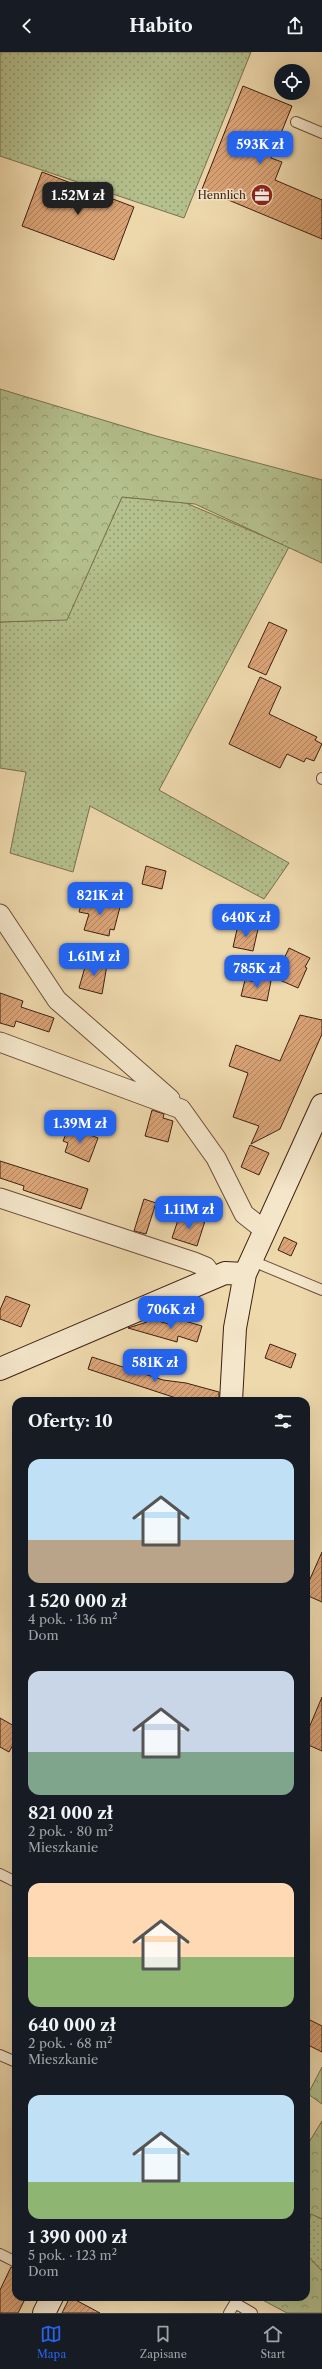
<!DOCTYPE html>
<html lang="pl">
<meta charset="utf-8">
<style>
:root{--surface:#171b24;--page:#242831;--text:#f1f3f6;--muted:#9ea1a6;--line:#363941;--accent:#2563eb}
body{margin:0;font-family:"Libre Caslon Text",serif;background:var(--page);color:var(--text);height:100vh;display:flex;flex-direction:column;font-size:15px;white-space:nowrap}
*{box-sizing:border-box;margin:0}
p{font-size:13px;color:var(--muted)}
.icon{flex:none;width:22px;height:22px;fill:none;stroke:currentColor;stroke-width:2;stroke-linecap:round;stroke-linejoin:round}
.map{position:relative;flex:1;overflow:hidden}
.drawer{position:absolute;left:12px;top:1345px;width:298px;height:904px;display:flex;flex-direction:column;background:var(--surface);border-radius:12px;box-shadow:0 4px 16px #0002}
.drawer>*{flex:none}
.fabs{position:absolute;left:274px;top:12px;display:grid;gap:8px}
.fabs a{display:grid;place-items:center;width:36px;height:36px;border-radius:50%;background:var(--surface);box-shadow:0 4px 16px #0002;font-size:20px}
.price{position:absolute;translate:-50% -34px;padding:0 9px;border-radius:8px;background:var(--accent);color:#fff;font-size:13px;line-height:26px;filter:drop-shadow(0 1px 2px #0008)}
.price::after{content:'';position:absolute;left:50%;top:24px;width:12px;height:9px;margin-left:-6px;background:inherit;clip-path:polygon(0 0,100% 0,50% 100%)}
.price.selected{background:#222;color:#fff}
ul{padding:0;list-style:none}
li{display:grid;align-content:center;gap:8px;height:212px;padding:0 16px}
li span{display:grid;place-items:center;height:124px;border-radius:12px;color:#555}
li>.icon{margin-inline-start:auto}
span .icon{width:72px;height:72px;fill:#fffc;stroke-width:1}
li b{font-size:17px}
h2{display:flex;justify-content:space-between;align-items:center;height:48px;padding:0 16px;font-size:17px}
header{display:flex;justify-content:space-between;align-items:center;height:52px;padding:0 16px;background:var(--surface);font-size:18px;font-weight:700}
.dock{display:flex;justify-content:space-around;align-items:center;height:56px;border-top:1px solid var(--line);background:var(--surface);font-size:11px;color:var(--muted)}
.dock a{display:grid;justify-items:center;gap:2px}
.dock .selected{color:var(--accent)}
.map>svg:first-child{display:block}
</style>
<header><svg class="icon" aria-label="back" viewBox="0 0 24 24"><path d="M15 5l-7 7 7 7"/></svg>Habito<svg class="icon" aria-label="share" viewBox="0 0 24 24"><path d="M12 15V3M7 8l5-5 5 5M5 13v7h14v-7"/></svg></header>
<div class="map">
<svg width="322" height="2261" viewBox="0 0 322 2261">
<defs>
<pattern id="grass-dots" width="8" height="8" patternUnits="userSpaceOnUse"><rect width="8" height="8" fill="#b4c08d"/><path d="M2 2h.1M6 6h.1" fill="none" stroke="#949c72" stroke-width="1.8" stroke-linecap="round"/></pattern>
<pattern id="forest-crowns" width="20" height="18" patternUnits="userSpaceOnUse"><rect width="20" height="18" fill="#b4c08d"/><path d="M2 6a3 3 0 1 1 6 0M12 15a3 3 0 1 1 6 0" fill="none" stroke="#949c72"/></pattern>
<pattern id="building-hatch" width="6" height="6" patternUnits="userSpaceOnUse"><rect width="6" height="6" fill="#daa477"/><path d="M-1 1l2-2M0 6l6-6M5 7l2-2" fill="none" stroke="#b28560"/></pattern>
</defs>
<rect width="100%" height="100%" fill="#eed9ad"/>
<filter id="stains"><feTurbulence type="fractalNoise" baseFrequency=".005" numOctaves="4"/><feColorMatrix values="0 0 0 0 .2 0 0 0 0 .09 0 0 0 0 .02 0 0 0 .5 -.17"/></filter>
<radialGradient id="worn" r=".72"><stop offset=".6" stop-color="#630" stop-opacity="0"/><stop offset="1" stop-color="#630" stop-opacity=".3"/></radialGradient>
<path fill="url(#grass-dots)" stroke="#7a7050" d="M0,0H251L184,166L0,104Z
M122,445L186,451L289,495L159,738L289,811L264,847L90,754L73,820L10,801L26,720L0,716V570L67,567Z
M311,2161L322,2167V2219L306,2203V2176Z"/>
<path fill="url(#forest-crowns)" stroke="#7a7050" d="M0,337L156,384L322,428V511L195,452L122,445L67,568L0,570Z
M322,2015V2052L308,2042Z
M322,2069V2167L311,2162L306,2176V2095Z
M306,2202L322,2219V2261H287L257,2245H306Z"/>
<path fill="url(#building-hatch)" stroke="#402013" d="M243,34L292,54L271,106L282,110L275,128L322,148V187L202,137Z
M42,120L134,155L114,208L22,174Z
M269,570L287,578L266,623L248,615Z
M260,625L281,635L269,662L317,685L315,688L322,692L314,709L306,706L304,710L287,702L280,716L229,692Z
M146,814L166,819L162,837L142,832Z
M83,846L120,855L114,878L110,877L109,884L84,878L89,862L79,860Z
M238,873L258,877L253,899L233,895Z
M289,896L310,906L305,915L307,916L298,936L275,926Z
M87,908L107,913L102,942L79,936Z
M258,926L271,929L267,949L241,944L245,928L256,930Z
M0,941L23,949L21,955L54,966L49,980L16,969L14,975L0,971Z
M300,963L322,968V982L280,1077L251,1092L259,1074L233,1065L248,1021L229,1014L236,993L280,1009Z
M152,1058L164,1062L163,1066L173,1069L168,1090L145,1084Z
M69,1075L98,1086L89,1110L65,1100L68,1091L63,1089Z
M250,1093L269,1101L259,1123L241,1115Z
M0,1109L88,1137L81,1157L23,1138L24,1134L0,1126Z
M144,1147L156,1151L146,1182L134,1179Z
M180,1162L205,1169L197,1194L172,1186Z
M284,1185L297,1191L291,1204L278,1198Z
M6,1244L30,1253L21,1275L0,1267V1258Z
M171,1265L202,1274L197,1290L178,1284L177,1290L128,1276L147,1270L150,1267L169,1272Z
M270,1292L296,1302L291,1316L265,1306Z
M92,1305L163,1328L186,1331L219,1340V1349H185L88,1317Z
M322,1500V1550L306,1543V1536Z
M322,1645V1699L306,1692V1683Z
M0,1666L16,1675V1687L9,1700L0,1695Z
M306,1966L322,1974V2000L306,1992Z
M11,2215L16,2216V2245H26L18,2261H0V2238Z
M70,2245L100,2261H62Z"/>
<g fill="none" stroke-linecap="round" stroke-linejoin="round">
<g stroke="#6c4e3a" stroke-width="12">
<path id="lane" d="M296,70L322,81
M322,726V727
M250,1208L322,1238
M0,1822L16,1830
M0,2003L16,2010
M0,2202L16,2210
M229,2261L235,2251L252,2261"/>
</g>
<g stroke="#6c4e3a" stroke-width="21">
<path id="street" d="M0,862L57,948L170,1047
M0,990L181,1057L216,1106L244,1162L264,1178
M0,1146L194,1210L206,1215L213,1225"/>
</g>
<g stroke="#402013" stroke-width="24">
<path id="secondary" d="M0,1317L225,1221L245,1222
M231,1349L235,1276L245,1222L322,1053
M44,2261L52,2245"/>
</g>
<use href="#lane" stroke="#f4e6ca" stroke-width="10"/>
<use href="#street" stroke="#f4e6ca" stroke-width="19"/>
<use href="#secondary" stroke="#f4e6ca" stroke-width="22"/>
</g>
<defs>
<g id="office-disc" transform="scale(1.15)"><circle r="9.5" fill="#8f2418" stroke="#f4e6ca"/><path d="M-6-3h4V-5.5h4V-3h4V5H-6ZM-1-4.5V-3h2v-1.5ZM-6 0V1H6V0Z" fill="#fff"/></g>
</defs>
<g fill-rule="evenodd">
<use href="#office-disc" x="262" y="143"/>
</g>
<g text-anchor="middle" stroke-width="3" stroke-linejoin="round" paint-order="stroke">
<g font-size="11" fill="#402013" stroke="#f4e6ca" text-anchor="end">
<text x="246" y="147">Hennlich</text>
</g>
</g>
<rect width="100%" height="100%" filter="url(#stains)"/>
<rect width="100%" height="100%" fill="url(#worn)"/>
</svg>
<div class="fabs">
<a><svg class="icon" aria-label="locate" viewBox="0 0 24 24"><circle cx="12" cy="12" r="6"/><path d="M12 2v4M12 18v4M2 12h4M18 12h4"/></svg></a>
</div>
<b class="price" style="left:260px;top:113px">593K zł</b>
<b class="price selected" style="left:78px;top:164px">1.52M zł</b>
<b class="price" style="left:100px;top:864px">821K zł</b>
<b class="price" style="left:246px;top:886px">640K zł</b>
<b class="price" style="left:94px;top:925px">1.61M zł</b>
<b class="price" style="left:257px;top:937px">785K zł</b>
<b class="price" style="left:80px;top:1092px">1.39M zł</b>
<b class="price" style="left:189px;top:1178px">1.11M zł</b>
<b class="price" style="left:171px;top:1278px">706K zł</b>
<b class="price" style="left:155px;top:1331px">581K zł</b>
<section class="drawer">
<h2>Oferty: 10<svg class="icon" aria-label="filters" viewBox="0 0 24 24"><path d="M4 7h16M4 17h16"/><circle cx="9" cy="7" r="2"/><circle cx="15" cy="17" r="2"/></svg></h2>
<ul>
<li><span style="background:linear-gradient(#bfe0f5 65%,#b9a48a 0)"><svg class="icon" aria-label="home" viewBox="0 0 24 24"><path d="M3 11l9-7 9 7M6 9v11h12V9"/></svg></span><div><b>1 520 000 zł</b><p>4 pok. · 136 m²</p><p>Dom</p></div></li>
<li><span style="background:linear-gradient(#c9d6e8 65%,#7fa58c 0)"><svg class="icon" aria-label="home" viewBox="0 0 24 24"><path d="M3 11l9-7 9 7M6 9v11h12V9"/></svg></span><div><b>821 000 zł</b><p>2 pok. · 80 m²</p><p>Mieszkanie</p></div></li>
<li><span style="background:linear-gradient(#ffd9b3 60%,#8fb573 0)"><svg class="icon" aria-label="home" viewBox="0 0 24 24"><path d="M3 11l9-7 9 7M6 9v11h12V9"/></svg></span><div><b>640 000 zł</b><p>2 pok. · 68 m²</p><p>Mieszkanie</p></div></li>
<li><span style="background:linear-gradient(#bfe0f5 70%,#8fb573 0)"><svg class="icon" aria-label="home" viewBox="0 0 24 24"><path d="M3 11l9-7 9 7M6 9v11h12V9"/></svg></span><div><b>1 390 000 zł</b><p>5 pok. · 123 m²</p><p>Dom</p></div></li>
</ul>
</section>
</div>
<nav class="dock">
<a class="selected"><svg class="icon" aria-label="map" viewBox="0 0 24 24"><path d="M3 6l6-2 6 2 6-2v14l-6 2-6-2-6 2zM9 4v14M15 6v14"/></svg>Mapa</a>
<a><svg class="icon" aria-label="saved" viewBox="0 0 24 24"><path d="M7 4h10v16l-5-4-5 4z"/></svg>Zapisane</a>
<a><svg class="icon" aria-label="home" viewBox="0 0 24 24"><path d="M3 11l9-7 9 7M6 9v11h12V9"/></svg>Start</a>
</nav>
